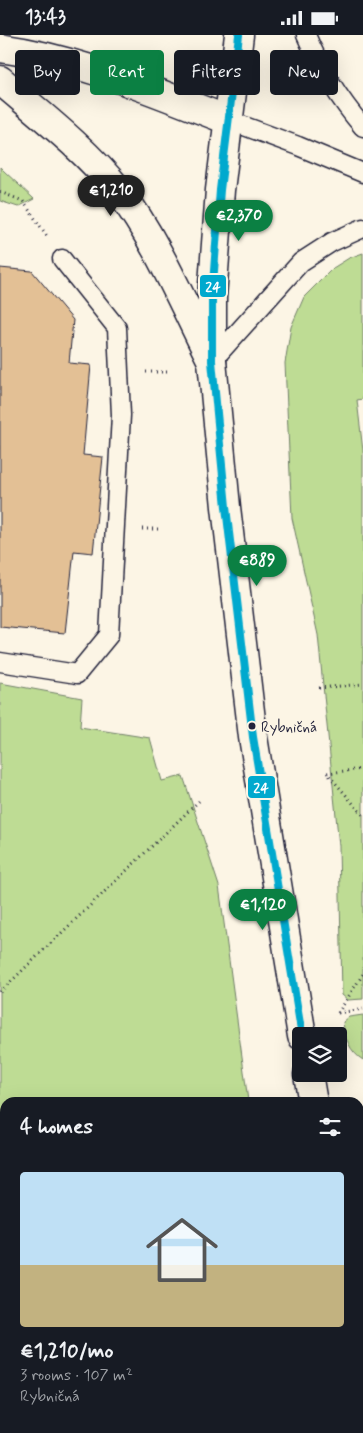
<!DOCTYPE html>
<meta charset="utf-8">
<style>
:root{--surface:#171b24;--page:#20242c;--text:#f1f3f6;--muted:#9ea1a6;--line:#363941;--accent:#0b8043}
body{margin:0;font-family:Mynerve,sans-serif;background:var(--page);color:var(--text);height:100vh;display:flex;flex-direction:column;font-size:19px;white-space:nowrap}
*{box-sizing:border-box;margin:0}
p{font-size:16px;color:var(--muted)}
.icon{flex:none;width:28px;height:28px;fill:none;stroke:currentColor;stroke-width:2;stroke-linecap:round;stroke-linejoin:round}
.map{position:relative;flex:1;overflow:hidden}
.panel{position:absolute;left:0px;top:1062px;width:364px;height:336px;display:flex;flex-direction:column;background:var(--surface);border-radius:15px 15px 0 0;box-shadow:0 5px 20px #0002}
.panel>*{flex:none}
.guide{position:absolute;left:15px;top:15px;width:334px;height:45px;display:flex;gap:10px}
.tools{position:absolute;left:292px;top:992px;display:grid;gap:10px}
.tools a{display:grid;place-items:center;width:55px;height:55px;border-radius:5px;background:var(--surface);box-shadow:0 5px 20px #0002;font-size:25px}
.price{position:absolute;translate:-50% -42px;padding:0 11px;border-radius:18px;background:var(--accent);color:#fff;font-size:16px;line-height:32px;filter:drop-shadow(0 1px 2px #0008)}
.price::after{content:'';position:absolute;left:50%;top:30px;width:15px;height:11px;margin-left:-8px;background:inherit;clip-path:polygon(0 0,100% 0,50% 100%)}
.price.selected{background:#222;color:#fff}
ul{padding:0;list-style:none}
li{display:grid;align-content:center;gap:10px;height:265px;padding:0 20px}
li+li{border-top:1px solid var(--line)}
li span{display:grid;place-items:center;height:155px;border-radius:5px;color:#555}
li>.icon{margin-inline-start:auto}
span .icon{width:90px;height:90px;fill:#fffc;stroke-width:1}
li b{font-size:21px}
h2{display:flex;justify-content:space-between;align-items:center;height:60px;padding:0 20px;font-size:21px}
.tag{padding:0 18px;border-radius:5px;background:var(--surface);box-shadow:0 5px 20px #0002;font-size:18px;line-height:45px}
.tag.selected{background:var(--accent);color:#fff}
.status{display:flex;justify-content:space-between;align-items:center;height:35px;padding:0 25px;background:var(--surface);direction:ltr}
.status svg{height:14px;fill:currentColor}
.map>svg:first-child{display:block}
</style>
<div class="status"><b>13:43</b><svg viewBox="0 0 49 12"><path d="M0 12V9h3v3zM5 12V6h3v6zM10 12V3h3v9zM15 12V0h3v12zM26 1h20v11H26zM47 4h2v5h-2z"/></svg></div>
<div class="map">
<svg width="363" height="1398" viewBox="0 0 363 1398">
<rect width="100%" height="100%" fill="#fcf5e5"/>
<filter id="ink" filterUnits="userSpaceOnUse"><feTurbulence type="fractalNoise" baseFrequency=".02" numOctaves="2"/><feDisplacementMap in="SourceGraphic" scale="10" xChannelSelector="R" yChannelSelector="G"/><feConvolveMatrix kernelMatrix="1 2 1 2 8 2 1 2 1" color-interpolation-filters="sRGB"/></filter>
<g filter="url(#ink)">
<path fill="#bedc94" stroke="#707f68" d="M0,132L4,136L34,164L18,172L0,166Z
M363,218V364L357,365L363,416V964L348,965L342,960L339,811L318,600L292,483L285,328L291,292L304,262L333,233L349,223Z
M0,648L82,663L80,692L150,703L162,746L183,741L219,851L248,1066V1068H5V1153H0Z
M363,980V1025C349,1016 345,1003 343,987L349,982Z
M0,1354L5,1355V1394H208L230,1398H0Z"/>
<path fill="#e3c095" stroke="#22223b" d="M0,233L32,236L73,285L69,328L91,330L83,420L103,422L93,518L74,516L65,598L0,592Z"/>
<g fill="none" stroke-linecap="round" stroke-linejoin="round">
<g stroke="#22223b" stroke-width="21">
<path id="service" d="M306,0C320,33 340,65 363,92
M228,85L298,111L363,138
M212,326L301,227L332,207L363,193
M0,627L77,639L109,600L121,380L117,293L62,224
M359,1136L363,1135"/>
</g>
<g stroke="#22223b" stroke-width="31">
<path id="minor" d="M0,13C80,24 154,57 228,85
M0,45C41,80 85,114 119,156C156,204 184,271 212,326
M0,1160H5"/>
</g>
<g stroke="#22223b" stroke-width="31">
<path id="secondary" d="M239,0L220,155L212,263V326L226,472L253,702L302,1001
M308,1039L313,1068
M357,1394V1398"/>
</g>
<path stroke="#22223b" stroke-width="3" stroke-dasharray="1 4" stroke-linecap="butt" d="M0,157L23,166L47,201
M146,337H168
M142,494H159
M319,653L363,649
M363,734L327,738L363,780
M0,957L199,766
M338,978L363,939
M338,978L363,974"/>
<use href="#service" stroke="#fcf5e5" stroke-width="18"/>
<use href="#minor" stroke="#fcf5e5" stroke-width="28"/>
<use href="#secondary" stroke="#fcf5e5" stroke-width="28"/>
<g stroke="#fcf5e5" stroke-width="11">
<path id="bus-1" d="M239,0L220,155L212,263V326L226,472L253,702L302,1001"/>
</g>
<use href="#bus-1" stroke="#00a9ce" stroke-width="8"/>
</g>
</g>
<circle fill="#22223b" stroke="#fcf5e5" stroke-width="2" cx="252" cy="691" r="4.5"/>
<g text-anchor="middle" stroke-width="4" stroke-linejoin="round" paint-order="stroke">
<g font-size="15" fill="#22223b" stroke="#fcf5e5" text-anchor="start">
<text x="261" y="697">Rybničná</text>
</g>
</g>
<g stroke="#fcf5e5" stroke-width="2">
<rect x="199" y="239" width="28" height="24" rx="5" fill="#00a9ce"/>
<rect x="247" y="740" width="29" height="24" rx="5" fill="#00a9ce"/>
</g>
<g font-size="14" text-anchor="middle" font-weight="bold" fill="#fff">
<text x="213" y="256">24</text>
<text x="261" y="757">24</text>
</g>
</svg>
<div class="tools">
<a><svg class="icon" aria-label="layers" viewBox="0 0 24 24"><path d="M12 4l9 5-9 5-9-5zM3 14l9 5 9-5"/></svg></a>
</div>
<b class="price selected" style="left:111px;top:182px">€1,210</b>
<b class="price" style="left:239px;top:207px">€2,370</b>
<b class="price" style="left:257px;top:552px">€889</b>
<b class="price" style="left:263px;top:896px">€1,120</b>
<div class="guide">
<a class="tag">Buy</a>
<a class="tag selected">Rent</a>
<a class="tag">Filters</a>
<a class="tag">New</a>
</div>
<section class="panel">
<h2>4 homes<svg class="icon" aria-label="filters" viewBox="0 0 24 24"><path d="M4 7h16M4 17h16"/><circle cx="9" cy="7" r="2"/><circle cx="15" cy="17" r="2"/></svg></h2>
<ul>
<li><span style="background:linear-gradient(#bfe0f5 60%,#c2b280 0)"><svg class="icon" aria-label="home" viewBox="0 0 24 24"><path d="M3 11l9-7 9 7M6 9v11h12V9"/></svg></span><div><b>€1,210/mo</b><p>3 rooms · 107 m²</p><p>Rybničná</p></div></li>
</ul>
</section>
</div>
